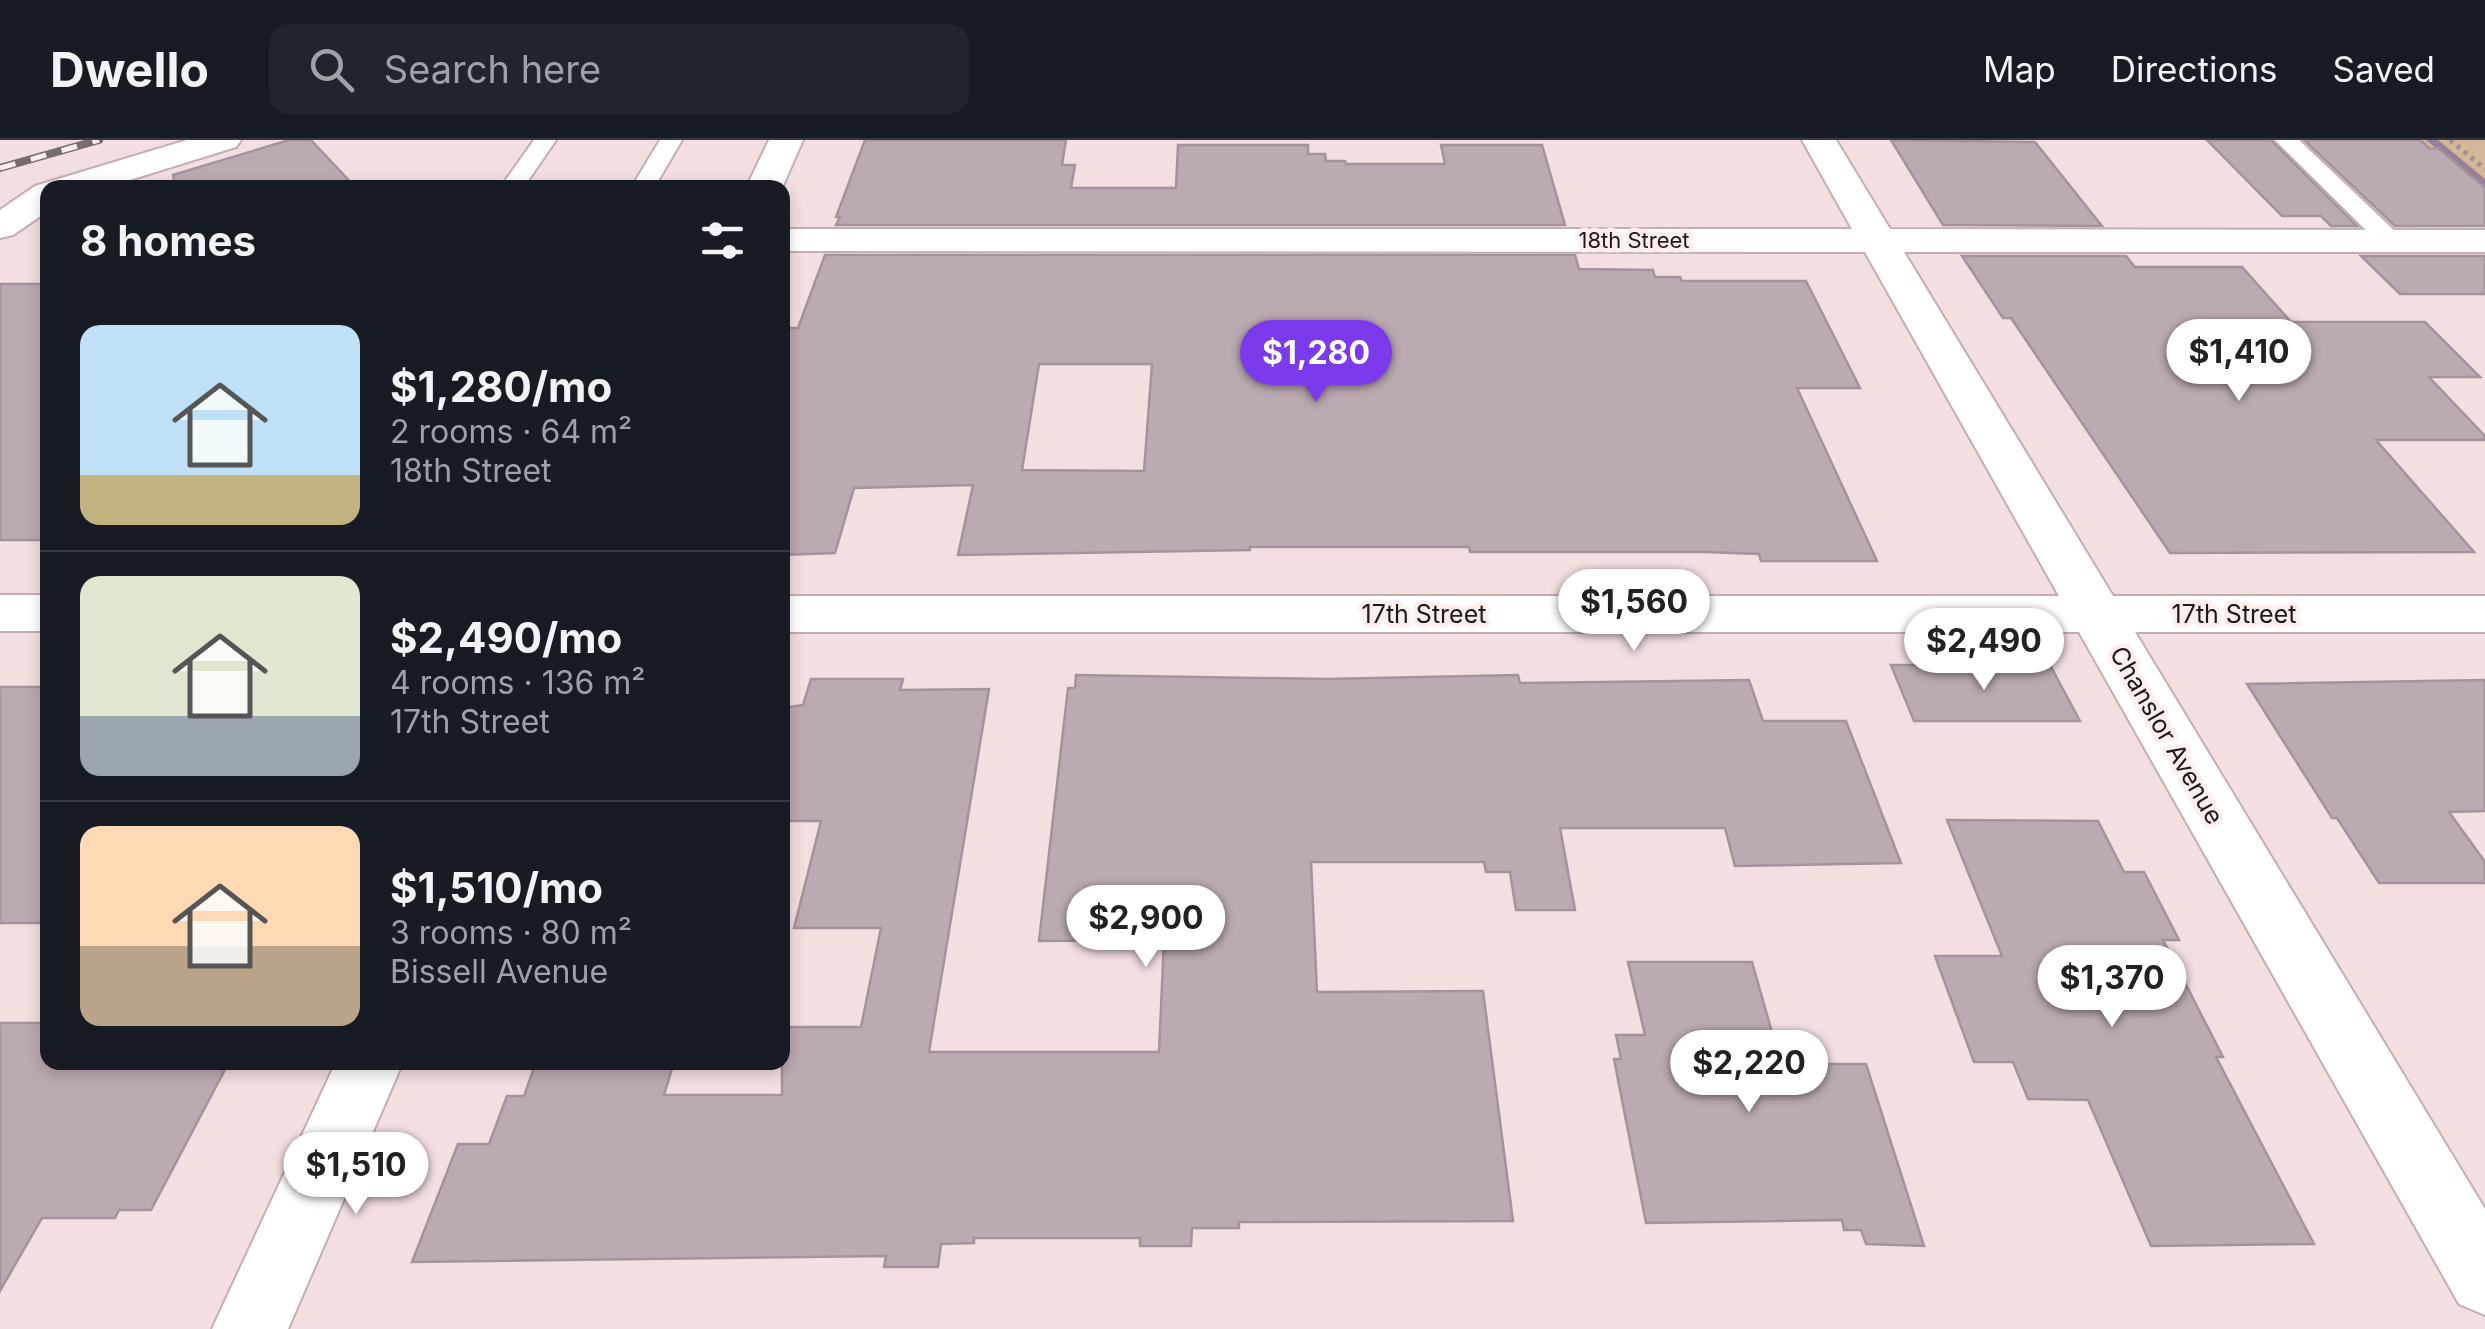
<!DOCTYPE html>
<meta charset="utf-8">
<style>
:root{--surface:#171b24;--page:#20242c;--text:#f1f3f6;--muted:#9ea1a6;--line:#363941;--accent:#7c3aed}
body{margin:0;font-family:Inter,sans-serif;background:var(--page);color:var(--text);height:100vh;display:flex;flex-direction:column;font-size:38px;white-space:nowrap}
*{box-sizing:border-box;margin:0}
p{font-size:32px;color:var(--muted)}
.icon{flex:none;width:55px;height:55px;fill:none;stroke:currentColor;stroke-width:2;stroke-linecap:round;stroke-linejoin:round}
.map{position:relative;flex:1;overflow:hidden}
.sheet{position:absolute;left:40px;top:40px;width:750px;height:890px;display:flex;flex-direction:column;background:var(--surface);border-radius:20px;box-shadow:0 5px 15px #0003}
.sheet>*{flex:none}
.price{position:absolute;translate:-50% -85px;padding:0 22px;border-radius:35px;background:#fff;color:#222;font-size:32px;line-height:65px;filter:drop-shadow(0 2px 5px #0008)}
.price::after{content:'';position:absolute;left:50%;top:60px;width:30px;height:22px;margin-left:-15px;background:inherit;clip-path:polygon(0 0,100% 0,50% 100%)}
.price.active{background:var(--accent);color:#fff}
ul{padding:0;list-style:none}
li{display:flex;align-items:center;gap:30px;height:250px;padding:0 40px}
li+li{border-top:2px solid var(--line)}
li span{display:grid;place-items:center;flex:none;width:280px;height:200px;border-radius:20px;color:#555}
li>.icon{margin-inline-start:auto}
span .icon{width:120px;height:120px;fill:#fffc;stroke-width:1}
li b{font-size:42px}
h2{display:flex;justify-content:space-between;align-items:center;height:120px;padding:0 40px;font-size:42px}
header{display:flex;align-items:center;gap:60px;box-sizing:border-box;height:140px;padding:0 50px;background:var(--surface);border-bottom:2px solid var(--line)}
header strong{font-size:48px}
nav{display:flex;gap:55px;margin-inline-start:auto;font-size:35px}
.search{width:700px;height:90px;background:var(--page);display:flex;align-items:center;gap:25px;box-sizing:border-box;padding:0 35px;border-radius:20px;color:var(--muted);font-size:38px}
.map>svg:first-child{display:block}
</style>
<header>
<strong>Dwello</strong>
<div class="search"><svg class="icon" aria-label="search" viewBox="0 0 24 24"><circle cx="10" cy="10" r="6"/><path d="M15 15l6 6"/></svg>Search here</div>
<nav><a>Map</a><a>Directions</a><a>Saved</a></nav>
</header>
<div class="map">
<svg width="2485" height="1189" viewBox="0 0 2485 1189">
<rect width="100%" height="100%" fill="#f4dfe0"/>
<path fill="#d4b699" d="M2420,0H2485V48L2438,9H2430Z"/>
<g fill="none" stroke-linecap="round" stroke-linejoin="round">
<path fill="#988099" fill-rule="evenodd" d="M2426,0H2438L2485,39V48Z"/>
</g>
<path fill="#bcaab2" stroke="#a4939b" stroke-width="2.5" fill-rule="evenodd" d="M289,0H311L356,48H175L173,35Z
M865,0H1066L1062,25H1075L1071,48H1176L1178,5H1308V14H1325L1326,21H1345L1346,24H1445L1441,5H1542L1565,85H836L840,77H836Z
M1891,0L2035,2L2102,86L1943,85Z
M2207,0H2271L2357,86H2331L2321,76H2282Z
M2304,0H2420L2430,9L2438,8L2485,48V86H2395Z
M825,115H1575L1579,129L1653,130L1655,137H1680L1682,141H1806L1860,248H1797L1877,421H1761L1759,414L1705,412H1470L1469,407H1250V410L958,415L973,345L854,348L835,413L782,415V188H798ZM1039,224H1152L1144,331L1022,330Z
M1962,116H2126L2135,127H2242L2291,182H2425L2480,237H2429L2485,296V300H2376L2474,412L2170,413L2011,178H2003Z
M2361,116H2485V154H2400Z
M0,144H48V400H0Z
M1891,525H2050L2080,581H1914Z
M1076,535L1326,539L1518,535L1520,543L1749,540L1763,581H1846L1901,723L1735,726L1725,688H1560L1575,770H1516L1510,732H1486L1484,722H1311L1317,852L1483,851L1513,1081L1239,1082V1088H1192L1191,1106H1140V1098H974V1103L941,1104L938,1127H884L886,1116L412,1122L458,1004H489L507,956H524L536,922H674L664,955H782V887H861L881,788H794L821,681H782V568L803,565L811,539H903L900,550L989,549L929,912H1159L1164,800L1039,801L1068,548H1075Z
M2485,540V671L2449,672L2485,722V743H2379L2337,678H2332L2247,544Z
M0,547H48V783H0Z
M1947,680L2098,681L2124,732H2144L2179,800H2163L2223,917H2216L2314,1104L2151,1106L2088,960L2028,959L2013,922H1974L1935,816H2002Z
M1628,822H1752L1781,924H1866L1924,1106L1866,1104L1861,1090H1844L1842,1080L1646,1083L1614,919H1621L1616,895H1645Z
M0,883H48V922H229L151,1070H119L115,1078H42L0,1151Z"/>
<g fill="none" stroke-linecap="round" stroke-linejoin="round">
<g stroke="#c3afb0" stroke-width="4">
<path id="service" d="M534,0H556L523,48H500Z
M660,0H682L654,48H631Z
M2275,0H2299L2400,96L2403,101L2400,106H2382Z"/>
</g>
<g stroke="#c3afb0" stroke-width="4">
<path id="minor" d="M187,0H241L236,7L104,48H48V71L13,95L0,98V70L35,46Z
M769,0H803L782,48H746Z
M1802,0H1836L1890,89L2485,90V112H1904L2113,456H2485V492H2135L2485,1069V1175L2459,1164L2079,492H782V456H2059L1865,112L782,111V89H1852Z
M0,455H48V491H0Z
M336,922H403L288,1189H212Z"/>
</g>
<path stroke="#a39394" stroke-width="5" stroke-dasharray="4 5" stroke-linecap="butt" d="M2450,0L2485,29"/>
<use href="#service" fill="#fff" fill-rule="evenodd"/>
<use href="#minor" fill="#fff" fill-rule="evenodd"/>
<g stroke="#796c6c" stroke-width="8">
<path id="rail" d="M0,28L99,0"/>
</g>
<use href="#rail" stroke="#fee" stroke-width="5" stroke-dasharray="16" stroke-linecap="butt"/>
</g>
<g text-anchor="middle" stroke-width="9" stroke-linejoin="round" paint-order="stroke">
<g font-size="22" fill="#201919" stroke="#fee">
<text x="1634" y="108">18th Street</text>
</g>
<g font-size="25" fill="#201919" stroke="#fee">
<text x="1424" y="483">17th Street</text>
<text x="2234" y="483">17th Street</text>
<text transform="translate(2167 595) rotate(60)" y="9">Chanslor Avenue</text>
</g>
</g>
</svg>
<b class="price" style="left:2239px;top:264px">$1,410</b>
<b class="price active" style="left:1316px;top:265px">$1,280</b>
<b class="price" style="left:1634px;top:514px">$1,560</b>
<b class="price" style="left:1984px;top:553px">$2,490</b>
<b class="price" style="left:1146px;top:830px">$2,900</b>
<b class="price" style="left:2112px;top:890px">$1,370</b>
<b class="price" style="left:1749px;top:975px">$2,220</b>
<b class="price" style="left:356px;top:1077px">$1,510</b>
<section class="sheet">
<h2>8 homes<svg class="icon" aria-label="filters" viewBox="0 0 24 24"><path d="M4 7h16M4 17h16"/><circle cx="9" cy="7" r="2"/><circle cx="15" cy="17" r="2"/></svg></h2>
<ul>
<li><span style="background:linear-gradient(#bfe0f5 75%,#c2b280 0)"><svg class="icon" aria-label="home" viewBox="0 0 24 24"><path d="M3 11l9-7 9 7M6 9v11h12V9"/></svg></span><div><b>$1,280/mo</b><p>2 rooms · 64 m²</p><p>18th Street</p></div></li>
<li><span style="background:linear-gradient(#dfe7d0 70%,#9aa5b1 0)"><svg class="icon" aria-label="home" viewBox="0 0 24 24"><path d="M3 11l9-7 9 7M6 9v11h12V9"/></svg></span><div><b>$2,490/mo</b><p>4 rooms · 136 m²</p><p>17th Street</p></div></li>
<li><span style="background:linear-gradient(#ffd9b3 60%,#b9a48a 0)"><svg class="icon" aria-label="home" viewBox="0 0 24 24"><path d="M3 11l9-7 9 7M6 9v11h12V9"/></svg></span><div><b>$1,510/mo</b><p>3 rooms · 80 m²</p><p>Bissell Avenue</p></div></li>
</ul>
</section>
</div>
